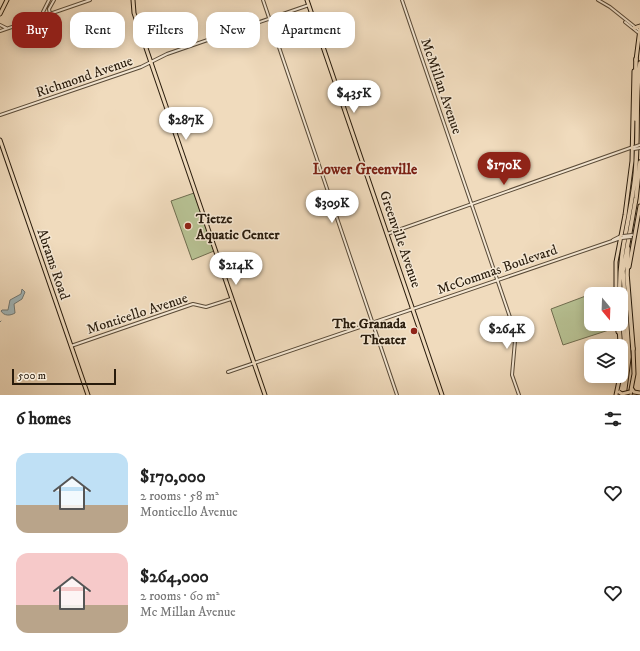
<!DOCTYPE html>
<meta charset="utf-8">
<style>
:root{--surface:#fff;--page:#f6f6f6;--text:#222;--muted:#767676;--accent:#8f2418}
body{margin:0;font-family:"IM FELL DW Pica",serif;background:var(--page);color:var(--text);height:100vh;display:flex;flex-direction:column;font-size:15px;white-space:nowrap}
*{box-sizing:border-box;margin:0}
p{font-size:13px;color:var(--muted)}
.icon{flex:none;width:22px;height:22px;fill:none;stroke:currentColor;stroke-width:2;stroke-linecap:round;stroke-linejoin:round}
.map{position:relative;height:395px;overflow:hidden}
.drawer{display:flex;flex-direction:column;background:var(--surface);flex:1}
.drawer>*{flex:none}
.guide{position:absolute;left:12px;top:12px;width:400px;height:36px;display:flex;gap:8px}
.needle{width:26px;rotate:161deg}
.controls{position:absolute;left:584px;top:287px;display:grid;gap:8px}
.controls a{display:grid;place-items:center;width:44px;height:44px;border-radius:8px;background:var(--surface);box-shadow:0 2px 10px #0003;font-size:20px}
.scale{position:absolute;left:12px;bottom:10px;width:104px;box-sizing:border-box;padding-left:4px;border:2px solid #281b0c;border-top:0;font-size:11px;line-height:14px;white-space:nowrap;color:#281b0c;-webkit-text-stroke:3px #f5e8d4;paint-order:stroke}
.price{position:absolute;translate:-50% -34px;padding:0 9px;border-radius:14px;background:#fff;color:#222;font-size:13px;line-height:26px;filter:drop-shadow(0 1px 2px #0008)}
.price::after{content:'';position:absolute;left:50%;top:24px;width:12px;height:9px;margin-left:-6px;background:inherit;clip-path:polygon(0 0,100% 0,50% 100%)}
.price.active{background:var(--accent);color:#fff}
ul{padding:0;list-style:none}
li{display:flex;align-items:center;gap:12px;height:100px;padding:0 16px}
li span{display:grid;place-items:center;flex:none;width:112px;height:80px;border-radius:12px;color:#555}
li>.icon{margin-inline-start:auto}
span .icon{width:48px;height:48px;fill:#fffc;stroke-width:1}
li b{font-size:17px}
h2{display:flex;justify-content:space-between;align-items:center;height:48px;padding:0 16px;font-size:17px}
.tag{padding:0 14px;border-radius:12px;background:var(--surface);box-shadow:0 2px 10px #0003;font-size:14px;line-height:36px}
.tag.active{background:var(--accent);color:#fff}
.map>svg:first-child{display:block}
</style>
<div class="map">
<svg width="640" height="395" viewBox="0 0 640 395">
<rect width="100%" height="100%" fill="#f0dbbd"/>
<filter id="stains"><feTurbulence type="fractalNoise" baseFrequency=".005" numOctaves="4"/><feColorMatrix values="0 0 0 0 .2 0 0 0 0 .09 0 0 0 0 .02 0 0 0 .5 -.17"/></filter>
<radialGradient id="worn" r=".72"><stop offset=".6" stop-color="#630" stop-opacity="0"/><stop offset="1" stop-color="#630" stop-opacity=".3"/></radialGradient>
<path fill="#b7c193" stroke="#706e50" d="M194,193L214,251L192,260L171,201Z
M591,294V324H615V328L563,345L551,309Z"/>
<path fill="#a1b8bd" stroke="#717976" d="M22,289L25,292L22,299L14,304L15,313C10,316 4,316 1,311L2,310H8L10,300L21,294Z"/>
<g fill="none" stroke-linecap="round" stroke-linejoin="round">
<path stroke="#717976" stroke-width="1" d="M0,322L1,321"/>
<g stroke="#5a4b38" stroke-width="4">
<path id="minor" d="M263,0L397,395
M402,0L514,329L515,341L512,375L519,395
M598,0L610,7L640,31
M50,14L49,9L54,0
M44,15L43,12L49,0
M625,22L640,34
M0,25L6,28
M0,31L90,0
M0,115L141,67L167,54L309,5
M387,234L633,147
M613,240L621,236
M71,346L193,304L206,307L231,299
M228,372L621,238"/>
</g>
<g stroke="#281b0c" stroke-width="5">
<path id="major" d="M133,0L134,13L265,395
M307,0L442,395
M0,14L7,0
M634,28L640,26
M636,60L640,29
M0,140L88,395
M629,267L640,206
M616,294V262L625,215L632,161L634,71
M617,324L618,332
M621,357V364
M632,389L634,392L640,393
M616,395L620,376
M630,395L634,374L633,348"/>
</g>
<g stroke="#281b0c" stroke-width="5.5">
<path id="highway" d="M635,119L636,59
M628,248L627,275L633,349
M620,294C618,254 631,216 635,176C639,138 635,100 640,63
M619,324L621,355
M620,395C629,365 624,335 621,305
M624,395L629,357L623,271L636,198L640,162"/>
</g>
<use href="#minor" stroke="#f5e8d4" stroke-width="2"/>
<use href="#major" stroke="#f0dbbd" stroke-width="3"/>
<use href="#highway" stroke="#f0dbbd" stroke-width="3.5"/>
<g stroke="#5a4b38" stroke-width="4" stroke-linecap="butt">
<path id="minor-bridge" d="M634,147L640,145
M634,149L640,148
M623,236L632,235
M622,238L631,237"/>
</g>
<g stroke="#281b0c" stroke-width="5" stroke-linecap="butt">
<path id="major-bridge" d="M619,392L622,394L630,392"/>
</g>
<use href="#minor-bridge" stroke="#f5e8d4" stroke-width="2"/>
<use href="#major-bridge" stroke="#f0dbbd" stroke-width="3"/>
</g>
<g fill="#8f2418" stroke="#f5e8d4" stroke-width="1.5">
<circle cx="188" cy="226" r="4"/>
<circle cx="414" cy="331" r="4"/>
</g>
<g text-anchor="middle" stroke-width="3" stroke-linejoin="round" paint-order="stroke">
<g font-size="14" fill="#281b0c" stroke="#f5e8d4">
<text transform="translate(84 76) rotate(-19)" y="5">Richmond Avenue</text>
<text transform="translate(442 86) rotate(71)" y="5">McMillan Avenue</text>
<text transform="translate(401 239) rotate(71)" y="5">Greenville Avenue</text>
<text transform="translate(54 264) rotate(71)" y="5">Abrams Road</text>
<text transform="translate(497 269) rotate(-19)" y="5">McCommas Boulevard</text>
<text transform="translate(137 313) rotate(-18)" y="5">Monticello Avenue</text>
</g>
<g font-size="14" font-weight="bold" fill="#281b0c" stroke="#f5e8d4" text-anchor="start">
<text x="196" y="223">Tietze<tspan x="196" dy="16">Aquatic Center</tspan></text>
<text x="406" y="328" text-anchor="end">The Granada<tspan x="406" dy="16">Theater</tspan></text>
</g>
<g font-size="15" font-weight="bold" fill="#7a1f14" stroke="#f5e8d4">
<text x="365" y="174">Lower Greenville</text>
</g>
</g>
<rect width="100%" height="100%" filter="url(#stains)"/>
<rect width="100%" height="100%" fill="url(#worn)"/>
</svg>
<div class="controls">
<a><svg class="needle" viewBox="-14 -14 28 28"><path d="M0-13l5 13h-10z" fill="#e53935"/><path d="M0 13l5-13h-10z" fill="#767676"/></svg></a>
<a><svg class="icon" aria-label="layers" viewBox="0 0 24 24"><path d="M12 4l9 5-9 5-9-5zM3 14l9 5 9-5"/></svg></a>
</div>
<div class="scale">500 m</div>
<b class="price" style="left:354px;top:114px">$435K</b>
<b class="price" style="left:186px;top:141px">$287K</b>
<b class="price active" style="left:504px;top:186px">$170K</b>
<b class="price" style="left:332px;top:224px">$309K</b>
<b class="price" style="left:236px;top:286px">$214K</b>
<b class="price" style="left:507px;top:350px">$264K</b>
<div class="guide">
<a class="tag active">Buy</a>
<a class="tag">Rent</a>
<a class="tag">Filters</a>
<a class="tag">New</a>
<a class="tag">Apartment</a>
</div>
</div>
<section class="drawer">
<h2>6 homes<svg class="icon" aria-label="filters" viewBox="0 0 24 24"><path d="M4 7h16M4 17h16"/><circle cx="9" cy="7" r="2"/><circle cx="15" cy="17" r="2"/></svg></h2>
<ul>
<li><span style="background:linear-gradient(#bfe0f5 65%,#b9a48a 0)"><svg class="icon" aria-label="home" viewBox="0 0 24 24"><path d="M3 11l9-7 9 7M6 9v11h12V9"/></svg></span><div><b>$170,000</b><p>2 rooms · 58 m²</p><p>Monticello Avenue</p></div><svg class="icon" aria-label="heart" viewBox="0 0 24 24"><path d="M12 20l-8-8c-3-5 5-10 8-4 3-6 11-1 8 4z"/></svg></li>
<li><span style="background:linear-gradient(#f6c9c9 65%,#b9a48a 0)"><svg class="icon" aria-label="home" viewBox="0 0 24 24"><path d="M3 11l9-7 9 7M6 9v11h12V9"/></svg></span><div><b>$264,000</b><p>2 rooms · 60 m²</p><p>Mc Millan Avenue</p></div><svg class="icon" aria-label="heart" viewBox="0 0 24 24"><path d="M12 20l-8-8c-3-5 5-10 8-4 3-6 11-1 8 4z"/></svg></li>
</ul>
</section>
